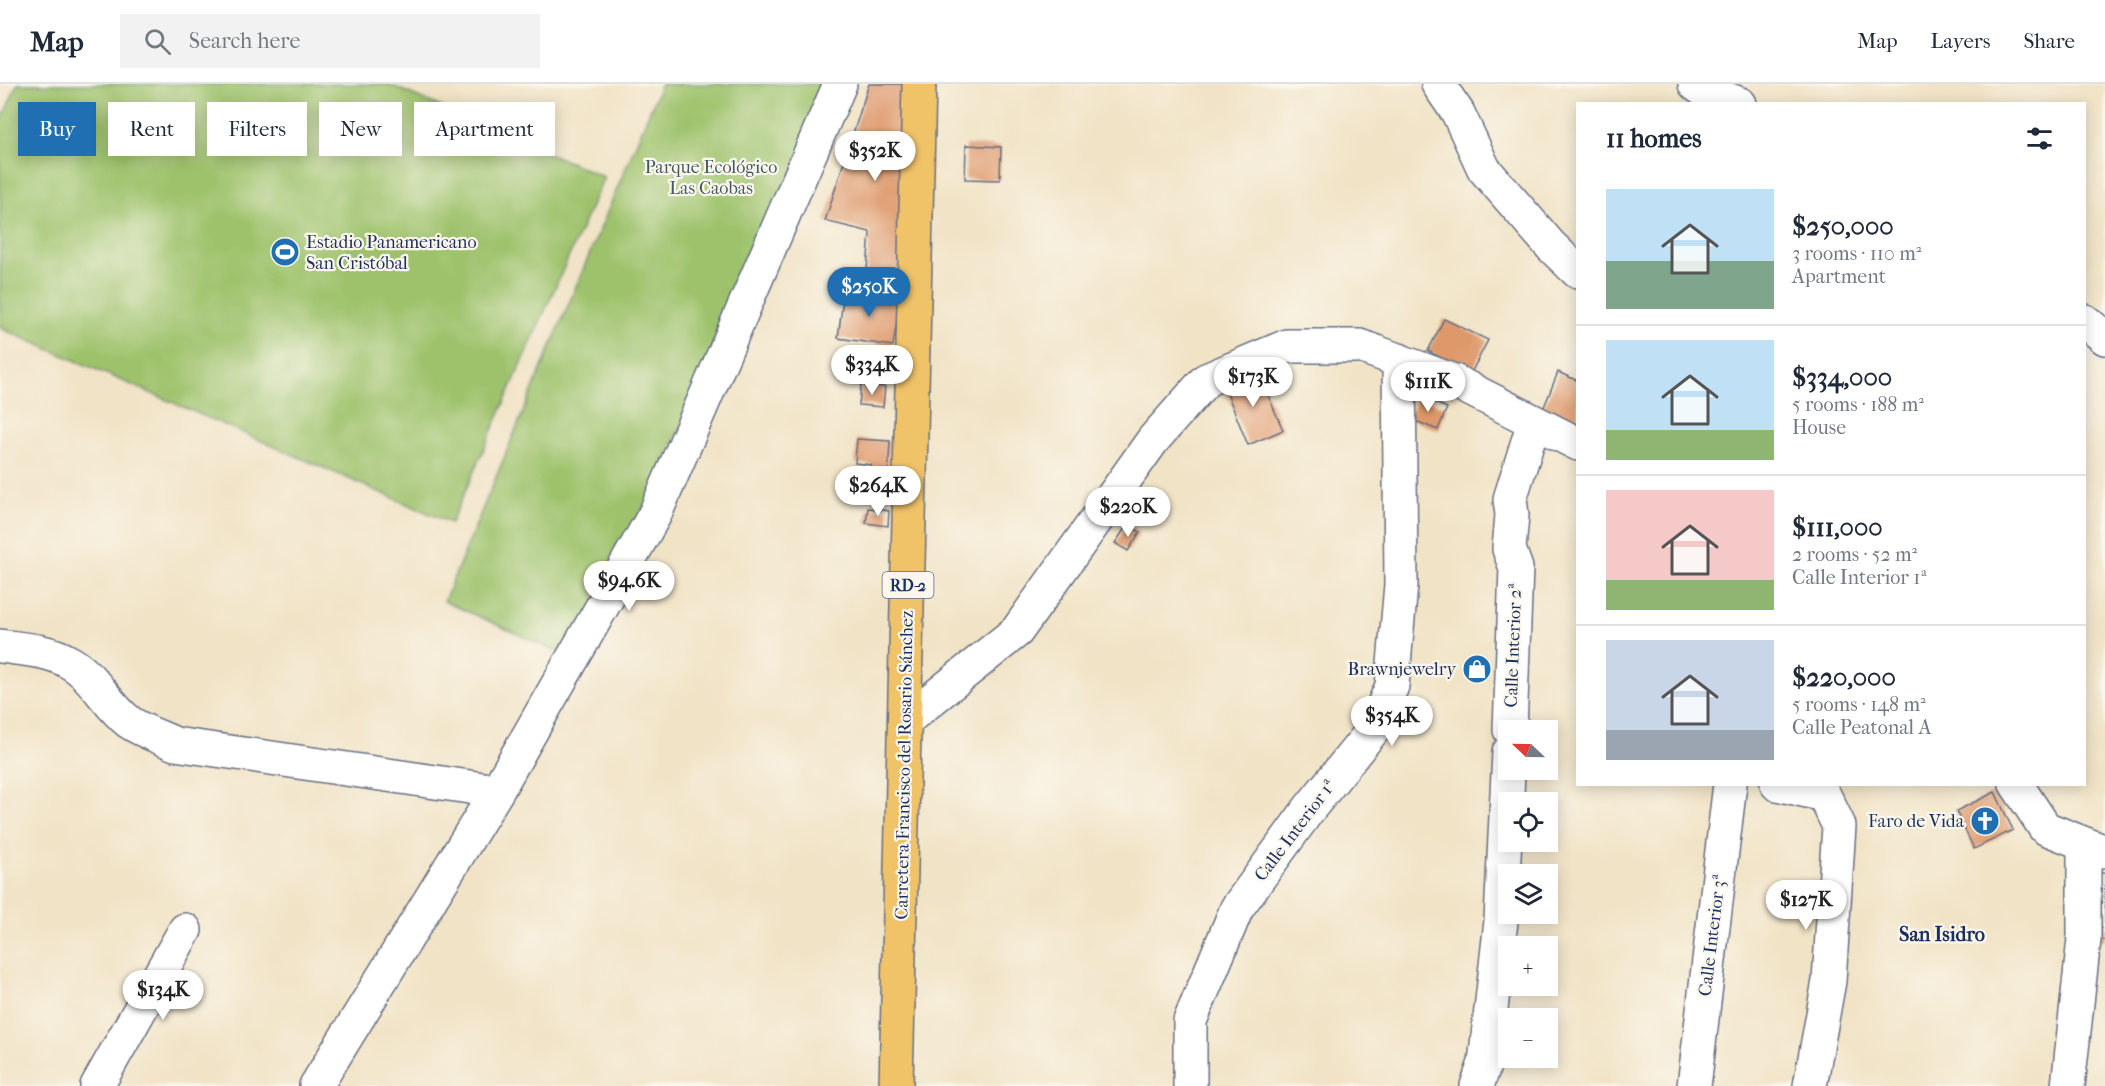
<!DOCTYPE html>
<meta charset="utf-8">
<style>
:root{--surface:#fff;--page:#f2f2f3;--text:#1f2937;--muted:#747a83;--line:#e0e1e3;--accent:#1f6fb2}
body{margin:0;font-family:"IM FELL French Canon",serif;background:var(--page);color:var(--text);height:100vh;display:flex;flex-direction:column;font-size:22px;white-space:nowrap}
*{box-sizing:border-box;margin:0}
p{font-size:20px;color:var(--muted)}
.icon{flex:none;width:33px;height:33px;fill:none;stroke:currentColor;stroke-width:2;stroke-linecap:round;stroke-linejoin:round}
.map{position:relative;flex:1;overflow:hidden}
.panel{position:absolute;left:1576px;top:18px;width:510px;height:684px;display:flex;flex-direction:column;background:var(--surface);border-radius:0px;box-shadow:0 3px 15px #0003}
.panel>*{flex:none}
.top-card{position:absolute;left:18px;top:18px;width:570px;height:54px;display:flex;gap:12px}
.needle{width:39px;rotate:292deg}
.buttons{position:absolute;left:1498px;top:636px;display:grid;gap:12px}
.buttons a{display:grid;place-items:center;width:60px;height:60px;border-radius:0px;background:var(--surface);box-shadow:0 3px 15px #0003;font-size:30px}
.price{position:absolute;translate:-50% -51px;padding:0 14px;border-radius:21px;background:#fff;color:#222;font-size:20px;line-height:39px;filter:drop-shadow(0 2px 3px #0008)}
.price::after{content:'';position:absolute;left:50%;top:36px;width:18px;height:14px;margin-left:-9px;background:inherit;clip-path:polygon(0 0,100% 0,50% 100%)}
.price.current{background:var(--accent);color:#fff}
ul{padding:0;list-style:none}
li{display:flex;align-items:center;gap:18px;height:150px;padding:0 30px}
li+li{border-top:2px solid var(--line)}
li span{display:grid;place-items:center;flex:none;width:168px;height:120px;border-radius:0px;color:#555}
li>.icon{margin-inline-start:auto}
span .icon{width:72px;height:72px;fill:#fffc;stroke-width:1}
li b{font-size:26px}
h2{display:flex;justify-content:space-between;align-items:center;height:72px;padding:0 30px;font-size:26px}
.pill{padding:0 21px;border-radius:0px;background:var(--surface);box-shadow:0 3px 15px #0003;font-size:21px;line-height:54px}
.pill.current{background:var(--accent);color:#fff}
header{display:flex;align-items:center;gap:36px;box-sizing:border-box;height:84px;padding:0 30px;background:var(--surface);border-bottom:2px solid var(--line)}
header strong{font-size:28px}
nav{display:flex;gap:33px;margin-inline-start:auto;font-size:21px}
.search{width:420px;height:54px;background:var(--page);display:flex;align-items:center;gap:15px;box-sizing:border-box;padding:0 21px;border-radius:0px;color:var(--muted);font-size:22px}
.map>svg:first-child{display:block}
</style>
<header>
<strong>Map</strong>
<div class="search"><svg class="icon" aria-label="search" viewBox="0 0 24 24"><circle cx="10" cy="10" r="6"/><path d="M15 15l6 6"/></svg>Search here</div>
<nav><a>Map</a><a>Layers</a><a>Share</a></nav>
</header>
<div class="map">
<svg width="2105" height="1002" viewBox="0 0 2105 1002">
<rect width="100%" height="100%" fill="#fbf7ec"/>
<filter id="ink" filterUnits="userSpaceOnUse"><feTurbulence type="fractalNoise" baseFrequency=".0167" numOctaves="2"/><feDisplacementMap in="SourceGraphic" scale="12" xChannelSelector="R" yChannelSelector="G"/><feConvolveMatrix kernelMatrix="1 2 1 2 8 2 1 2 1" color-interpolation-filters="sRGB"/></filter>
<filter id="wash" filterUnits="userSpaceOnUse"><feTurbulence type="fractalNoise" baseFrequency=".008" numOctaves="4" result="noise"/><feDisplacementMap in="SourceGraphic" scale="24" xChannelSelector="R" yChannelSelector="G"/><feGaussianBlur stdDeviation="1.35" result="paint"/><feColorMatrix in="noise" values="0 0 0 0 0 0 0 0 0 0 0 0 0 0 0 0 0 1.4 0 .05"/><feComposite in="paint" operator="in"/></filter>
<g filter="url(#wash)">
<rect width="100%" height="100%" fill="#f1e3c6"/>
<path fill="#9ec26c" stroke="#5c7865" stroke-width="1.5" d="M17,0H388L604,93L451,439L0,244V40Z
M661,0H840L573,575L444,517Z"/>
<g id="blocks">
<path fill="#de986a" d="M869,0H903L902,151L898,202L866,199L870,148L825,137Z
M966,61L1001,63L1000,96L965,95Z
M844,207L900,215L893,262L838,254Z
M1444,235L1488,256L1471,289L1428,267Z
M1258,288L1283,346L1248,361L1224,302Z
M1558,288L1578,297V348L1540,333Z
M861,301L885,303L883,323L859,321Z
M1418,312L1447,324L1438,346L1408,334Z
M857,355L890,357L888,394L871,393V381L855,379Z
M868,424L889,427L888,442L866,439Z
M1128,440L1140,448L1128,467L1115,459Z
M1995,708L2013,746L1974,765L1956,727Z
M2094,789H2105V856H2096Z"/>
</g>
</g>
<g filter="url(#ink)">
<use href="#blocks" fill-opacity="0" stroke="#666e82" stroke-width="1.5"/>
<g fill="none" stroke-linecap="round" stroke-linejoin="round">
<g stroke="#666e82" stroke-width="36">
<path id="minor" d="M1438,0L1458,29L1484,85L1551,162L1578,188
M1695,0L1702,5L1740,20
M2085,237L2105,254
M0,562C22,565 47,566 67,577C93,590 106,620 129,638C142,647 160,653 175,660L497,707
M906,636L1017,547L1153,356L1206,296L1287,262H1360L1454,297L1578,360
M1510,646L1516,484L1509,465L1512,431L1510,415L1534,338
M1777,700L1824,711L1839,742L1829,897L1810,1002
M2016,700L2045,744L2103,767
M97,1002L185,846
M316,1002L497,707L655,430L840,0
M1190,1002V937L1237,824L1309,725L1373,646L1392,602L1401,501L1399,276
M1477,1002L1485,979L1501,837L1509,668
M1694,1002L1730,700
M2068,1002L2084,855V760"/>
</g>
<g stroke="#666e82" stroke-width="36">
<path id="major" d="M896,1002L919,0"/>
</g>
<use href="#minor" stroke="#fff" stroke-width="33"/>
<use href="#major" stroke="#f0c369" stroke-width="33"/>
</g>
</g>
<defs>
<g id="stadium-disc" transform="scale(1.5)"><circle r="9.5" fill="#1f6fb2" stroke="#fbf7ec"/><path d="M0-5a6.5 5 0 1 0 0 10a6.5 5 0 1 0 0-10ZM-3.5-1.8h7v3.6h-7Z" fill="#fff"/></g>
<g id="shop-disc" transform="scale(1.5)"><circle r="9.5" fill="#1f6fb2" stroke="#fbf7ec"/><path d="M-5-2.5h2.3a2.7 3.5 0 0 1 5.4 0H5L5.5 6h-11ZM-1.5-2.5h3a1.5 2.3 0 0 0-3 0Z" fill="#fff"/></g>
<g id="church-disc" transform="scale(1.5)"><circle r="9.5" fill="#1f6fb2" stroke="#fbf7ec"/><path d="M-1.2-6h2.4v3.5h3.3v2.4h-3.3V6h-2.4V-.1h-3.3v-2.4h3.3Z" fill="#fff"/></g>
</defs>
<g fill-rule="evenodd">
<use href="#stadium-disc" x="285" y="168"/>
<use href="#shop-disc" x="1477" y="585"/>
<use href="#church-disc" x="1985" y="737"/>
</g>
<g text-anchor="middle" stroke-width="4.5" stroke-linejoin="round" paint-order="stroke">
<rect fill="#fbf7ec" stroke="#5e6b89" stroke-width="1.5" x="882.5" y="488" width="51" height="26" rx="4.5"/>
<g font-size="16" font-weight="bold" fill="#1b2f5e">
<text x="908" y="507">RD-2</text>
</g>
<g font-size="18" fill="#425b62" stroke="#fbf7ec">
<text x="711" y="89">Parque Ecológico<tspan x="711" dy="21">Las Caobas</tspan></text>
</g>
<g font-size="18" fill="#1b2f5e" stroke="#fbf7ec" text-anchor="end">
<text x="306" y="164" text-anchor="start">Estadio Panamericano<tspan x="306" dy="21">San Cristóbal</tspan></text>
<text x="1456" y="591">Brawnjewelry</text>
<text x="1964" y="743">Faro de Vida</text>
</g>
<g font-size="18" fill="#1b2f5e" stroke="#fbf7ec">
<text transform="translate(1513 561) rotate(-88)" y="6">Calle Interior 2ª</text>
<text transform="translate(904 681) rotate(-89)" y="6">Carretera Francisco del Rosario Sánchez</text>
<text transform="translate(1295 746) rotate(-53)" y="6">Calle Interior 1ª</text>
<text transform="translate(1712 851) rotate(-83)" y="6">Calle Interior 3ª</text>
</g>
<g font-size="20" font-weight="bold" fill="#1b2f5e" stroke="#fbf7ec">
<text x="1942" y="857">San Isidro</text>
</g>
</g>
</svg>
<div class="buttons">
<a><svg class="needle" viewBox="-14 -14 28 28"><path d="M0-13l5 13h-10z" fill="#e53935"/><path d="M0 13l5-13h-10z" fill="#747a83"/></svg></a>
<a><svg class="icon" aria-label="locate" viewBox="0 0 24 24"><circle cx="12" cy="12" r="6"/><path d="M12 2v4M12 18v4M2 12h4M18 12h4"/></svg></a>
<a><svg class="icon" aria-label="layers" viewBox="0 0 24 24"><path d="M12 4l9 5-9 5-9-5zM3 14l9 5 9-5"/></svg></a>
<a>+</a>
<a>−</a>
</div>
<b class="price" style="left:875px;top:98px">$352K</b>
<b class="price current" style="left:869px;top:234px">$250K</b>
<b class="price" style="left:872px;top:312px">$334K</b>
<b class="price" style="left:1253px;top:324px">$173K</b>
<b class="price" style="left:1428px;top:329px">$111K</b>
<b class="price" style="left:878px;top:433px">$264K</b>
<b class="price" style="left:1128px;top:454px">$220K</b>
<b class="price" style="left:629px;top:528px">$94.6K</b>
<b class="price" style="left:1392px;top:663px">$354K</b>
<b class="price" style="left:1806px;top:847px">$127K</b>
<b class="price" style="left:163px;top:937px">$134K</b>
<div class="top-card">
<a class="pill current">Buy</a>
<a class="pill">Rent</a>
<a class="pill">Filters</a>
<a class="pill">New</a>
<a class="pill">Apartment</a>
</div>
<section class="panel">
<h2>11 homes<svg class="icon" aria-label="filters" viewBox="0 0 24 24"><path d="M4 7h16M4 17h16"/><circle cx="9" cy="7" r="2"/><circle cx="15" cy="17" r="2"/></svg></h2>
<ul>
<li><span style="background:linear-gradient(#bfe0f5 60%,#7fa58c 0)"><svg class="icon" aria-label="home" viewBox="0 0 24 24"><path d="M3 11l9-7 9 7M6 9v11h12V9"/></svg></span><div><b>$250,000</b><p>3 rooms · 110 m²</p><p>Apartment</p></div></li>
<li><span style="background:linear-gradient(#bfe0f5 75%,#8fb573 0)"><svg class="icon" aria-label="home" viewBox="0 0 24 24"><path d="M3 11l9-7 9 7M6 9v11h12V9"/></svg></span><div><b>$334,000</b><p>5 rooms · 188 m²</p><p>House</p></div></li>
<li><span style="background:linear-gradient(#f6c9c9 75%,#8fb573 0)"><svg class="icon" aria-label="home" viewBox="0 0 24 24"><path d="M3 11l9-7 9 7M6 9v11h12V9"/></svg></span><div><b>$111,000</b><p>2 rooms · 52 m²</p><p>Calle Interior 1ª</p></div></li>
<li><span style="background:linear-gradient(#c9d6e8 75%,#9aa5b1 0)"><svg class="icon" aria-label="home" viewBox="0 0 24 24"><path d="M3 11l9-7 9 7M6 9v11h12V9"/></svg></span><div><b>$220,000</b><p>5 rooms · 148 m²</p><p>Calle Peatonal A</p></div></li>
</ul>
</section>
</div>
